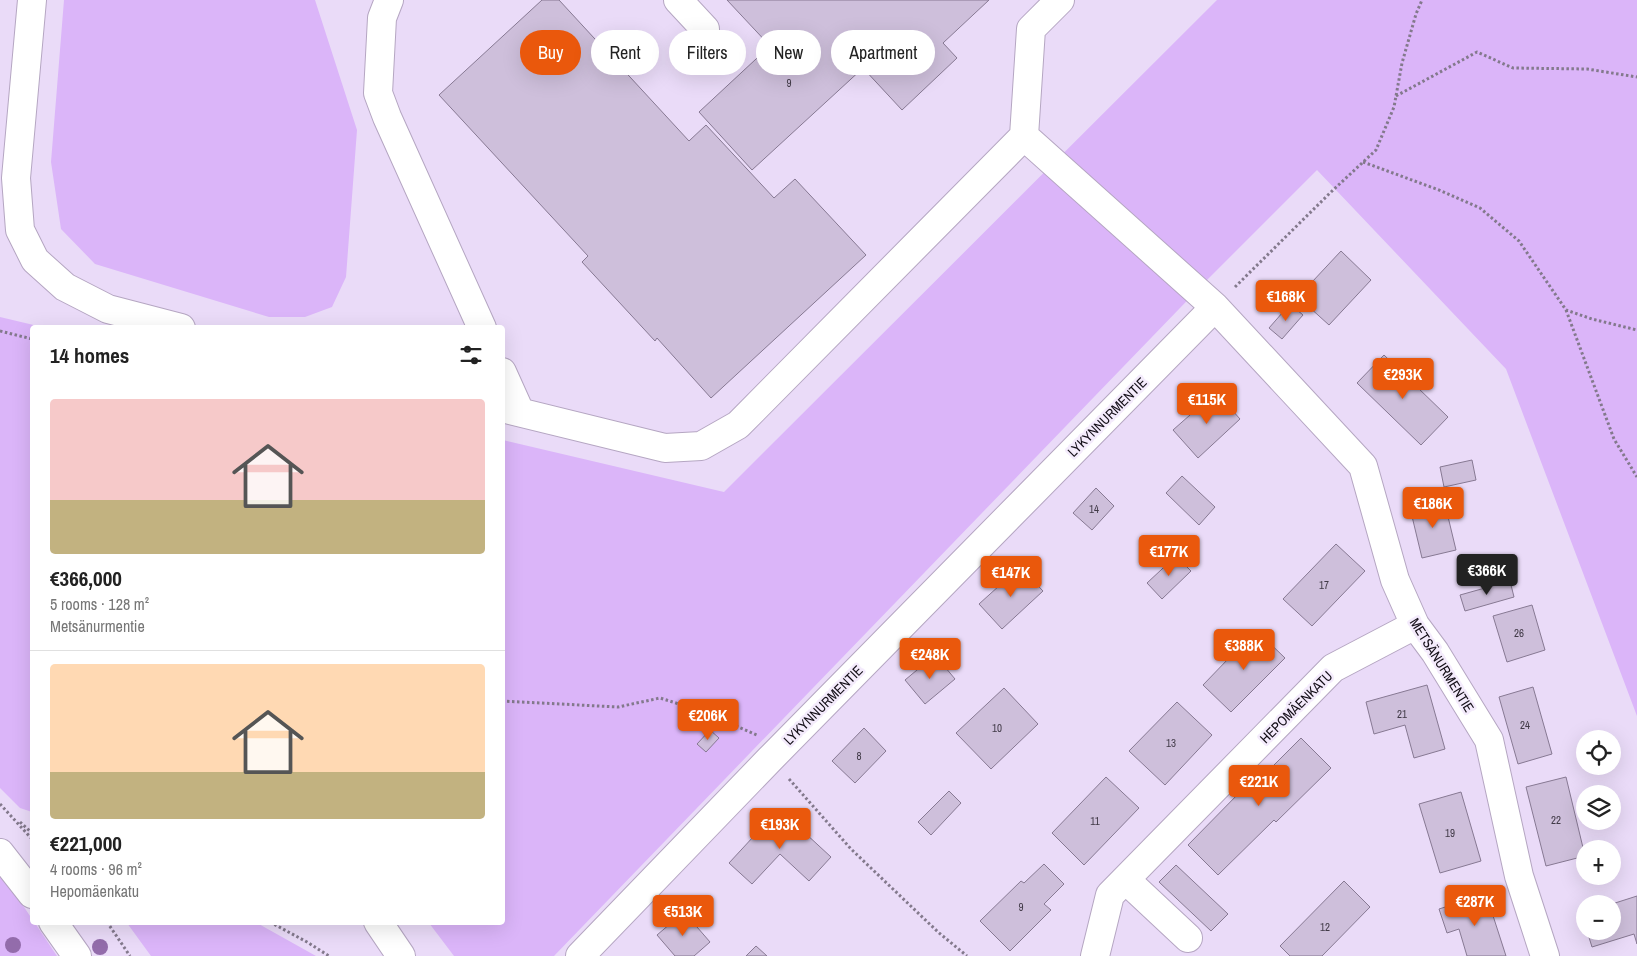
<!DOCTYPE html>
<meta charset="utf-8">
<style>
:root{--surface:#fff;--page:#f6f6f6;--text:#222;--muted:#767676;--line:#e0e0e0;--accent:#ea580c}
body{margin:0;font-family:"Archivo Narrow",sans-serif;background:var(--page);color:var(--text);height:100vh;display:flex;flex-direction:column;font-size:19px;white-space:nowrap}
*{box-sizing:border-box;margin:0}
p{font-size:16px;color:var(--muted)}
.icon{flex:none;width:28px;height:28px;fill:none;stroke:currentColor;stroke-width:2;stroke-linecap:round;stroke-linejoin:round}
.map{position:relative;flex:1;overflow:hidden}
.details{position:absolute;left:30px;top:325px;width:475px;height:600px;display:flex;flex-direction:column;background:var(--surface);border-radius:5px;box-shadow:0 5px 20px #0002}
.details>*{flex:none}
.banner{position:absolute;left:520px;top:30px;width:475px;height:45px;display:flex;gap:10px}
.controls{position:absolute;left:1576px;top:730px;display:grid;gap:10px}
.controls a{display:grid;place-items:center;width:45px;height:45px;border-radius:50%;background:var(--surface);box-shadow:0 5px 20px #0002;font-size:25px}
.price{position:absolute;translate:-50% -42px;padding:0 11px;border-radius:5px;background:var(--accent);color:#fff;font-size:16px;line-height:32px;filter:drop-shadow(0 1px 2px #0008)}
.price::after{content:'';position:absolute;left:50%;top:30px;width:15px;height:11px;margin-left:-8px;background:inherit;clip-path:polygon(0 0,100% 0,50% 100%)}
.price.on{background:#222;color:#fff}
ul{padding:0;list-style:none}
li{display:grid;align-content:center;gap:10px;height:265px;padding:0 20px}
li+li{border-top:1px solid var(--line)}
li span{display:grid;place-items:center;height:155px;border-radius:5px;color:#555}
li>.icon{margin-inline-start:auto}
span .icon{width:90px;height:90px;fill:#fffc;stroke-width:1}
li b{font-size:21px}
h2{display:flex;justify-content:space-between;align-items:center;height:60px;padding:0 20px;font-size:21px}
.tag{padding:0 18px;border-radius:22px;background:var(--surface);box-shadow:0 5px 20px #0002;font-size:18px;line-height:45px}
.tag.on{background:var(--accent);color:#fff}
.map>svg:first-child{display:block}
</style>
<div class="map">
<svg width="1637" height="956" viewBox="0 0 1637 956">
<rect width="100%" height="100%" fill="#eadbf8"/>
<path fill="#dbb5f9" d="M64,0H315L357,130L346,277L332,307L305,317H269L95,264L61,229L51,162Z
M1217,0H1637V716L1506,369L1317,170L1208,279L554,956H454L429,923L502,922L503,440L724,492Z
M0,317L42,327L32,328V812L20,808L0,788Z
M0,874L12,889L32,919V922L35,923L57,956H0Z
M127,923H257L316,956H151Z"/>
<path fill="#cebfdb" stroke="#877993" d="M542,0H559L689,141L706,125L774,198L795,179L866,255L711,398L657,338L655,341L582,262L588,256L439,95Z
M727,0H989L943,43L957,58L902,110L863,68L752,170L699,112L770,46Z
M1341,251L1371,280L1329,325L1298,297Z
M1290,304L1303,315L1282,339L1269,328Z
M1384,355L1448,417L1421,445L1357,383Z
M1216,392L1240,419L1198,458L1173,430Z
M1472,460L1476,480L1444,487L1440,467Z
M1182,476L1215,507L1199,525L1166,493Z
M1096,488L1114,506L1092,530L1073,513Z
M1444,500L1456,550L1422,558L1410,508Z
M1336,544L1365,571L1312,626L1283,599Z
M1176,556L1191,571L1162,599L1147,583Z
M1020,567L1043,591L1002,629L979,604Z
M1510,581L1514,597L1465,611L1460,595Z
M1532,605L1545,650L1507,662L1493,616Z
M1256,630L1285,658L1231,712L1203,685Z
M935,655L955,679L925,704L905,680Z
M1427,685L1445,749L1414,758L1405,725L1374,734L1366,702Z
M1533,687L1552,754L1518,764L1499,697Z
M1004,688L1038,724L991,769L956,733Z
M1177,702L1212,735L1165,785L1129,751Z
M864,728L886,751L855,783L832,761Z
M710,730L719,738L706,752L697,744Z
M1301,738L1331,768L1276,822L1274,820L1218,875L1188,845L1243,789L1246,793Z
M1106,777L1139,808L1084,865L1052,833Z
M1566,777L1585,856L1546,866L1526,787Z
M949,791L961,803L931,835L918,822Z
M1461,792L1481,861L1440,873L1419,804Z
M779,809L831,857L809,881L780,854L752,884L729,863Z
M1044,864L1064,884L1044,904L1051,910L1010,951L980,921L1021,881L1024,883Z
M1176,865L1228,914L1211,931L1159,882Z
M1344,881L1370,907L1322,956H1290L1280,946Z
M1486,894L1506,956H1467L1459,929L1447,933L1439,909Z
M1637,896V944L1634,934L1592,947L1587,931H1612V904Z
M684,912L710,942L694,956H675L657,935Z
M756,946L767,956H746Z"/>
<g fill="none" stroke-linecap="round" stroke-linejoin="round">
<g stroke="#b5a6c2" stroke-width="30">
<path id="minor" d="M32,0L16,178L20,230L35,260L65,287L108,309L181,328
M389,0L382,18L378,93L387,117L482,328
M678,0L705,29
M1024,136L1215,307L1363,466L1395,580L1415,625L1435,652L1489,740L1519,876L1545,956
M502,372L520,412
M502,408L665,448L701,446L738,425L1024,136L1031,29L1060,0
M1126,880L1188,938
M378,922L401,956
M580,956L770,759L1215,307
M1095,956L1110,895L1333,668L1415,625"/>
</g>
<g stroke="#b5a6c2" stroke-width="30">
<path id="major" d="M0,853L32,894
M53,922L77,956"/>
</g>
<path stroke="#83798c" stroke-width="3" stroke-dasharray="2.5 2.5" stroke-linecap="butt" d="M1396,96L1477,52L1513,68L1587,69L1637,77
M1363,162L1439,190L1480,208L1519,241L1566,310L1592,319L1637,330
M1235,287L1331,192L1376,150L1394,107L1402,63L1416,14L1422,0
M1566,310L1614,439L1637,477
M0,331L32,339
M502,701L618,707L660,698L701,711L757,735
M789,779L851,849L938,932L967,956
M0,804L32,839
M20,822L32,833
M107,922L130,956
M270,922L307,942L329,956"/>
<use href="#minor" stroke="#fff" stroke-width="28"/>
<use href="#major" stroke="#fff" stroke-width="28"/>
</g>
<g fill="#936cab">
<circle cx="13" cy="945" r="8"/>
<circle cx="100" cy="947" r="8"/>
</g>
<g text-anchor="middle" stroke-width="5" stroke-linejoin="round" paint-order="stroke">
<g font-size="11" fill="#413a47">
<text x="789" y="87">9</text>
<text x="1094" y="513">14</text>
<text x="1324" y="589">17</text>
<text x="1519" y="637">26</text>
<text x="1402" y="718">21</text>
<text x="1525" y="729">24</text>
<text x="997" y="732">10</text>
<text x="1171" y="747">13</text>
<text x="859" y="760">8</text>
<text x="1556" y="824">22</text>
<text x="1095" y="825">11</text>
<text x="1450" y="837">19</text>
<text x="1021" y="911">9</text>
<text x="1325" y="931">12</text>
</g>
<g font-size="14" fill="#120d16" stroke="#f4ebfc">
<text transform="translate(1107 417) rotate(-45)" y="5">LYKYNNURMENTIE</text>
<text transform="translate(1442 665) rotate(58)" y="5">METSÄNURMENTIE</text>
<text transform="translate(823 705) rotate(-45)" y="5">LYKYNNURMENTIE</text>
<text transform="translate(1296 707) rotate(-45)" y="5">HEPOMÄENKATU</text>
</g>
</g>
</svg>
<div class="controls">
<a><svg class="icon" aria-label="locate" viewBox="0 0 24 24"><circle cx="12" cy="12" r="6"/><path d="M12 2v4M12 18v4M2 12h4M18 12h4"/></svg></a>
<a><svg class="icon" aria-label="layers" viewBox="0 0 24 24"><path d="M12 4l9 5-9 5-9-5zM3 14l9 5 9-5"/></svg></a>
<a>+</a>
<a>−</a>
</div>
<b class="price" style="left:1286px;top:322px">€168K</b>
<b class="price" style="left:1403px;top:400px">€293K</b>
<b class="price" style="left:1207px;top:425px">€115K</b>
<b class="price" style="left:1433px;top:529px">€186K</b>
<b class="price" style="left:1169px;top:577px">€177K</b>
<b class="price on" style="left:1487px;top:596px">€366K</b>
<b class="price" style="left:1011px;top:598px">€147K</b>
<b class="price" style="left:1244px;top:671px">€388K</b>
<b class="price" style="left:930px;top:680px">€248K</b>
<b class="price" style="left:708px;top:741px">€206K</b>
<b class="price" style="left:1259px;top:807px">€221K</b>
<b class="price" style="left:780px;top:850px">€193K</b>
<b class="price" style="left:1475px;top:927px">€287K</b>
<b class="price" style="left:683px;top:937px">€513K</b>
<div class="banner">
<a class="tag on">Buy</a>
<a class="tag">Rent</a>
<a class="tag">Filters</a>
<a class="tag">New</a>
<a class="tag">Apartment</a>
</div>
<section class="details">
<h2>14 homes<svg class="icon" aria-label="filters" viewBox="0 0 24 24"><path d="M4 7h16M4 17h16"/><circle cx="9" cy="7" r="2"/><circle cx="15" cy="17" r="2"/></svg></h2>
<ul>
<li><span style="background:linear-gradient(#f6c9c9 65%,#c2b280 0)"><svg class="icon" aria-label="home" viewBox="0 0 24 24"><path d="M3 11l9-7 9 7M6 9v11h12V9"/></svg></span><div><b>€366,000</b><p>5 rooms · 128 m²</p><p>Metsänurmentie</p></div></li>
<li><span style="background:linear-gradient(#ffd9b3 70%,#c2b280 0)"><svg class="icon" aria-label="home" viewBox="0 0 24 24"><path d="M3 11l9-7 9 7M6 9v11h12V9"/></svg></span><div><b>€221,000</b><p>4 rooms · 96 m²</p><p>Hepomäenkatu</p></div></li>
</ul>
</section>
</div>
